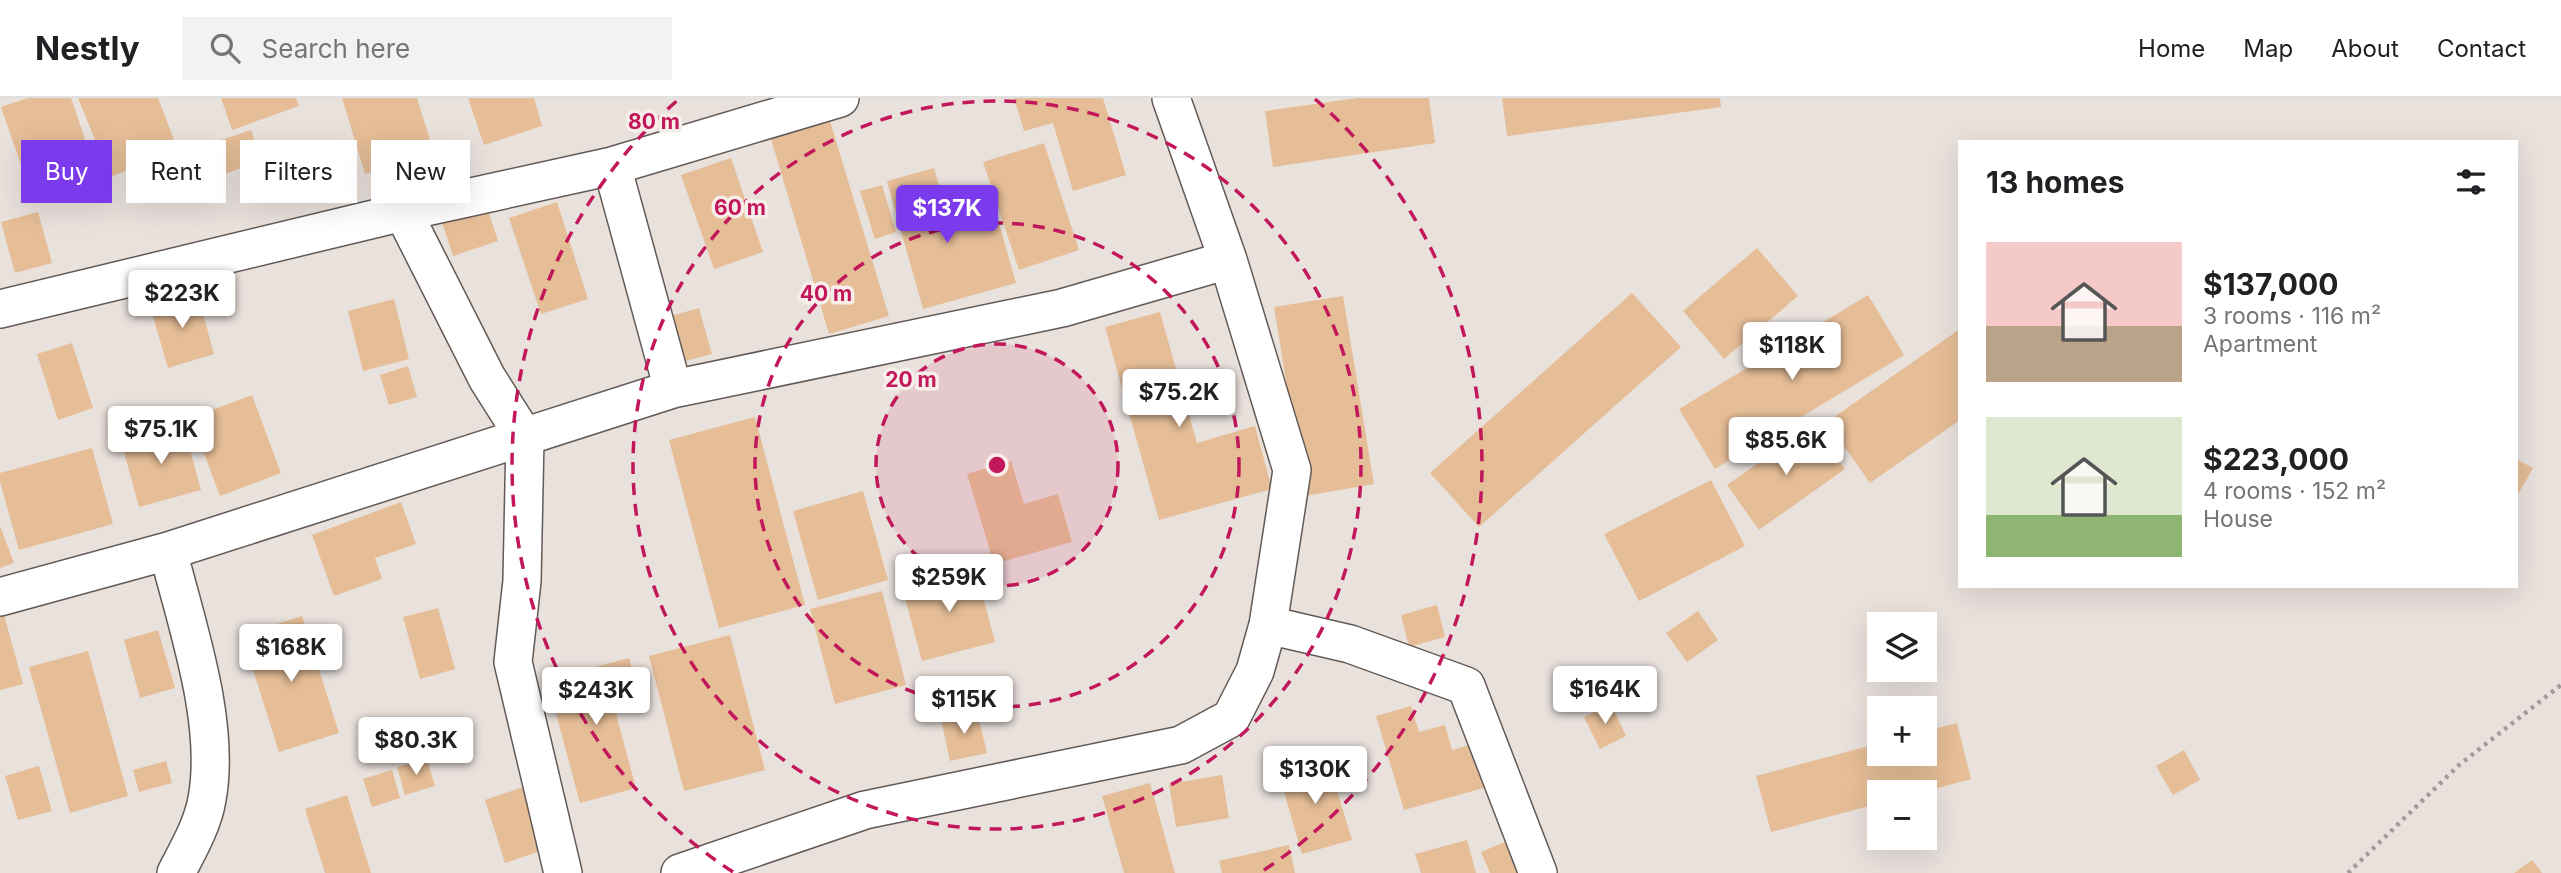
<!DOCTYPE html>
<meta charset="utf-8">
<style>
:root{--surface:#fff;--page:#f2f2f2;--text:#202124;--muted:#757577;--line:#e0e0e0;--accent:#7c3aed}
body{margin:0;font-family:Inter,sans-serif;background:var(--page);color:var(--text);height:100vh;display:flex;flex-direction:column;font-size:26px;white-space:nowrap}
*{box-sizing:border-box;margin:0}
p{font-size:23px;color:var(--muted)}
.icon{flex:none;width:38px;height:38px;fill:none;stroke:currentColor;stroke-width:2;stroke-linecap:round;stroke-linejoin:round}
.map{position:relative;flex:1;overflow:hidden}
.panel{position:absolute;left:1958px;top:42px;width:560px;height:448px;display:flex;flex-direction:column;background:var(--surface);border-radius:0px;box-shadow:0 7px 28px #0002}
.panel>*{flex:none}
.top-card{position:absolute;left:21px;top:42px;width:665px;height:63px;display:flex;gap:14px}
.controls{position:absolute;left:1867px;top:514px;display:grid;gap:14px}
.controls a{display:grid;place-items:center;width:70px;height:70px;border-radius:0px;background:var(--surface);box-shadow:0 7px 28px #0002;font-size:35px}
.price{position:absolute;translate:-50% -60px;padding:0 16px;border-radius:7px;background:#fff;color:#222;font-size:23px;line-height:46px;filter:drop-shadow(0 2px 4px #0008)}
.price::after{content:'';position:absolute;left:50%;top:42px;width:21px;height:16px;margin-left:-10px;background:inherit;clip-path:polygon(0 0,100% 0,50% 100%)}
.price.on{background:var(--accent);color:#fff}
ul{padding:0;list-style:none}
li{display:flex;align-items:center;gap:21px;height:175px;padding:0 28px}
li span{display:grid;place-items:center;flex:none;width:196px;height:140px;border-radius:0px;color:#555}
li>.icon{margin-inline-start:auto}
span .icon{width:84px;height:84px;fill:#fffc;stroke-width:1}
li b{font-size:30px}
h2{display:flex;justify-content:space-between;align-items:center;height:84px;padding:0 28px;font-size:30px}
.pill{padding:0 24px;border-radius:0px;background:var(--surface);box-shadow:0 7px 28px #0002;font-size:24px;line-height:63px}
.pill.on{background:var(--accent);color:#fff}
header{display:flex;align-items:center;gap:42px;box-sizing:border-box;height:98px;padding:0 35px;background:var(--surface);border-bottom:2px solid var(--line)}
header strong{font-size:33px}
nav{display:flex;gap:38px;margin-inline-start:auto;font-size:24px}
.search{width:490px;height:63px;background:var(--page);display:flex;align-items:center;gap:18px;box-sizing:border-box;padding:0 24px;border-radius:0px;color:var(--muted);font-size:26px}
.map>svg:first-child{display:block}
</style>
<header>
<strong>Nestly</strong>
<div class="search"><svg class="icon" aria-label="search" viewBox="0 0 24 24"><circle cx="10" cy="10" r="6"/><path d="M15 15l6 6"/></svg>Search here</div>
<nav><a>Home</a><a>Map</a><a>About</a><a>Contact</a></nav>
</header>
<div class="map">
<svg width="2561" height="775" viewBox="0 0 2561 775">
<rect width="100%" height="100%" fill="#e9e1dc"/>
<path fill="#e5bd97" d="M28,0H71L96,73L31,96L1,9Z
M78,0H158L178,52L110,79Z
M221,0H296L299,8L232,32Z
M342,0H417L434,55L365,76Z
M468,0H534L542,28L484,47Z
M1014,0H1103L1126,77L1073,93L1053,25L1024,33Z
M1358,0H1429L1435,45L1273,69L1265,13Z
M1502,0H1720L1721,9L1507,38Z
M830,23L889,218L829,236L771,41Z
M251,32L262,63L207,82L197,50Z
M1044,45L1079,152L1019,172L983,64Z
M731,60L763,154L714,171L681,77Z
M934,70L952,134L998,122L1016,185L923,211L887,83Z
M882,87L896,134L875,141L860,93Z
M557,104L588,201L541,216L509,120Z
M487,109L498,143L453,158L442,124Z
M38,114L52,165L15,175L1,124Z
M1757,150L1798,198L1724,261L1683,213Z
M197,194L214,256L168,270L150,208Z
M1632,195L1681,249L1479,429L1430,375Z
M1868,197L1904,257L1715,371L1679,311Z
M1343,198L1374,386L1305,398L1274,209Z
M394,201L409,261L363,273L348,213Z
M699,210L712,256L674,266L661,221Z
M1160,214L1197,345L1255,328L1272,391L1159,422L1105,229Z
M1960,231V322L1870,385L1827,324Z
M72,245L93,310L58,322L37,256Z
M408,268L417,299L389,307L380,277Z
M252,297L281,375L220,398L191,320Z
M755,319L805,507L719,530L669,342Z
M183,326L201,392L139,409L121,343Z
M1813,327L1845,371L1759,432L1727,387Z
M92,350L113,426L19,452L0,384V375Z
M2516,361L2533,370L2516,400Z
M1011,363L1024,406L1058,396L1072,444L994,466L967,376Z
M1711,382L1745,448L1639,503L1604,436Z
M863,393L888,482L818,502L793,413Z
M401,404L416,446L375,460L382,481L334,498L312,437Z
M0,428L14,465L0,470Z
M975,469L995,544L922,563L902,489Z
M882,493L906,587L835,606L810,511Z
M1437,507L1445,539L1409,549L1401,517Z
M438,510L455,571L420,581L403,519Z
M3,513L23,586L0,592V514Z
M1698,513L1718,542L1687,564L1666,535Z
M302,518L339,635L279,654L242,537Z
M158,532L175,590L140,600L124,542Z
M730,537L765,672L684,693L649,558Z
M88,553L128,698L70,715L29,569Z
M629,560L642,609L616,616L636,690L580,705L547,582Z
M1611,606L1626,638L1600,651L1584,619Z
M1411,608L1419,634L1445,627L1452,652L1479,644L1491,688L1404,712L1376,618Z
M977,613L987,655L950,663L941,621Z
M1957,625L1971,681L1920,695H1880V705L1771,734L1756,678L1880,645V656H1925V633Z
M2184,652L2200,682L2173,697L2156,668Z
M1327,659L1352,742L1302,756L1278,673Z
M427,661L435,688L405,697L397,669Z
M166,663L172,685L139,694L133,672Z
M39,668L52,713L18,722L5,678Z
M392,672L400,700L372,709L363,681Z
M1222,677L1229,720L1176,729L1169,686Z
M1150,685L1175,775H1124L1102,698Z
M529,687L549,750L505,765L485,702Z
M347,697L371,775H325L305,711Z
M1517,739L1523,775H1490L1481,754Z
M1467,742L1476,775H1421L1415,756Z
M1289,747L1295,775H1222L1219,763Z
M2532,762L2542,775H2514Z"/>
<g fill="none" stroke-linecap="round" stroke-linejoin="round">
<g stroke="#615a56" stroke-width="40">
<path id="street" d="M612,68L673,291
M403,114L487,280L525,340L522,483L513,564L563,775
M0,211L403,114L612,68L840,0
M0,499L168,453
M1268,527L1350,546L1466,588L1538,775
M176,775C188,752 203,726 207,701C221,625 187,528 168,453L673,291L1062,210L1228,162
M680,775L865,712L1181,647L1231,620L1255,573L1268,527L1292,372L1228,162L1171,0"/>
</g>
<path stroke="#a29b98" stroke-width="4.5" stroke-dasharray="3.5 5" stroke-linecap="butt" d="M2348,775L2459,667L2561,587"/>
<use href="#street" stroke="#fff" stroke-width="37"/>
</g>
<circle cx="997" cy="367" r="121" fill="#c2185b" fill-opacity=".12"/>
<g fill="none" stroke="#c2185b" stroke-width="3.5" stroke-dasharray="12 9">
<circle cx="997" cy="367" r="121"/>
<circle cx="997" cy="367" r="242"/>
<circle cx="997" cy="367" r="364"/>
<path d="M733 774A485 485 0 0 1 679 1M1315 1A485 485 0 0 1 1261 774"/>
</g>
<circle cx="997" cy="367" r="10" fill="#c2185b" stroke="#f7eeea" stroke-width="3.5"/>
<g font-size="21" text-anchor="middle" font-weight="bold" fill="#c2185b" stroke="#f7eeea" stroke-width="7" stroke-linejoin="round" paint-order="stroke">
<text x="654" y="31">80 m</text>
<text x="740" y="117">60 m</text>
<text x="826" y="203">40 m</text>
<text x="911" y="289">20 m</text>
</g>
</svg>
<div class="controls">
<a><svg class="icon" aria-label="layers" viewBox="0 0 24 24"><path d="M12 4l9 5-9 5-9-5zM3 14l9 5 9-5"/></svg></a>
<a>+</a>
<a>−</a>
</div>
<b class="price on" style="left:947px;top:147px">$137K</b>
<b class="price" style="left:182px;top:232px">$223K</b>
<b class="price" style="left:1792px;top:284px">$118K</b>
<b class="price" style="left:1179px;top:331px">$75.2K</b>
<b class="price" style="left:161px;top:368px">$75.1K</b>
<b class="price" style="left:1786px;top:379px">$85.6K</b>
<b class="price" style="left:949px;top:516px">$259K</b>
<b class="price" style="left:291px;top:586px">$168K</b>
<b class="price" style="left:1605px;top:628px">$164K</b>
<b class="price" style="left:596px;top:629px">$243K</b>
<b class="price" style="left:964px;top:638px">$115K</b>
<b class="price" style="left:416px;top:679px">$80.3K</b>
<b class="price" style="left:1315px;top:708px">$130K</b>
<div class="top-card">
<a class="pill on">Buy</a>
<a class="pill">Rent</a>
<a class="pill">Filters</a>
<a class="pill">New</a>
</div>
<section class="panel">
<h2>13 homes<svg class="icon" aria-label="filters" viewBox="0 0 24 24"><path d="M4 7h16M4 17h16"/><circle cx="9" cy="7" r="2"/><circle cx="15" cy="17" r="2"/></svg></h2>
<ul>
<li><span style="background:linear-gradient(#f6c9c9 60%,#b9a48a 0)"><svg class="icon" aria-label="home" viewBox="0 0 24 24"><path d="M3 11l9-7 9 7M6 9v11h12V9"/></svg></span><div><b>$137,000</b><p>3 rooms · 116 m²</p><p>Apartment</p></div></li>
<li><span style="background:linear-gradient(#dfe7d0 70%,#8fb573 0)"><svg class="icon" aria-label="home" viewBox="0 0 24 24"><path d="M3 11l9-7 9 7M6 9v11h12V9"/></svg></span><div><b>$223,000</b><p>4 rooms · 152 m²</p><p>House</p></div></li>
</ul>
</section>
</div>
